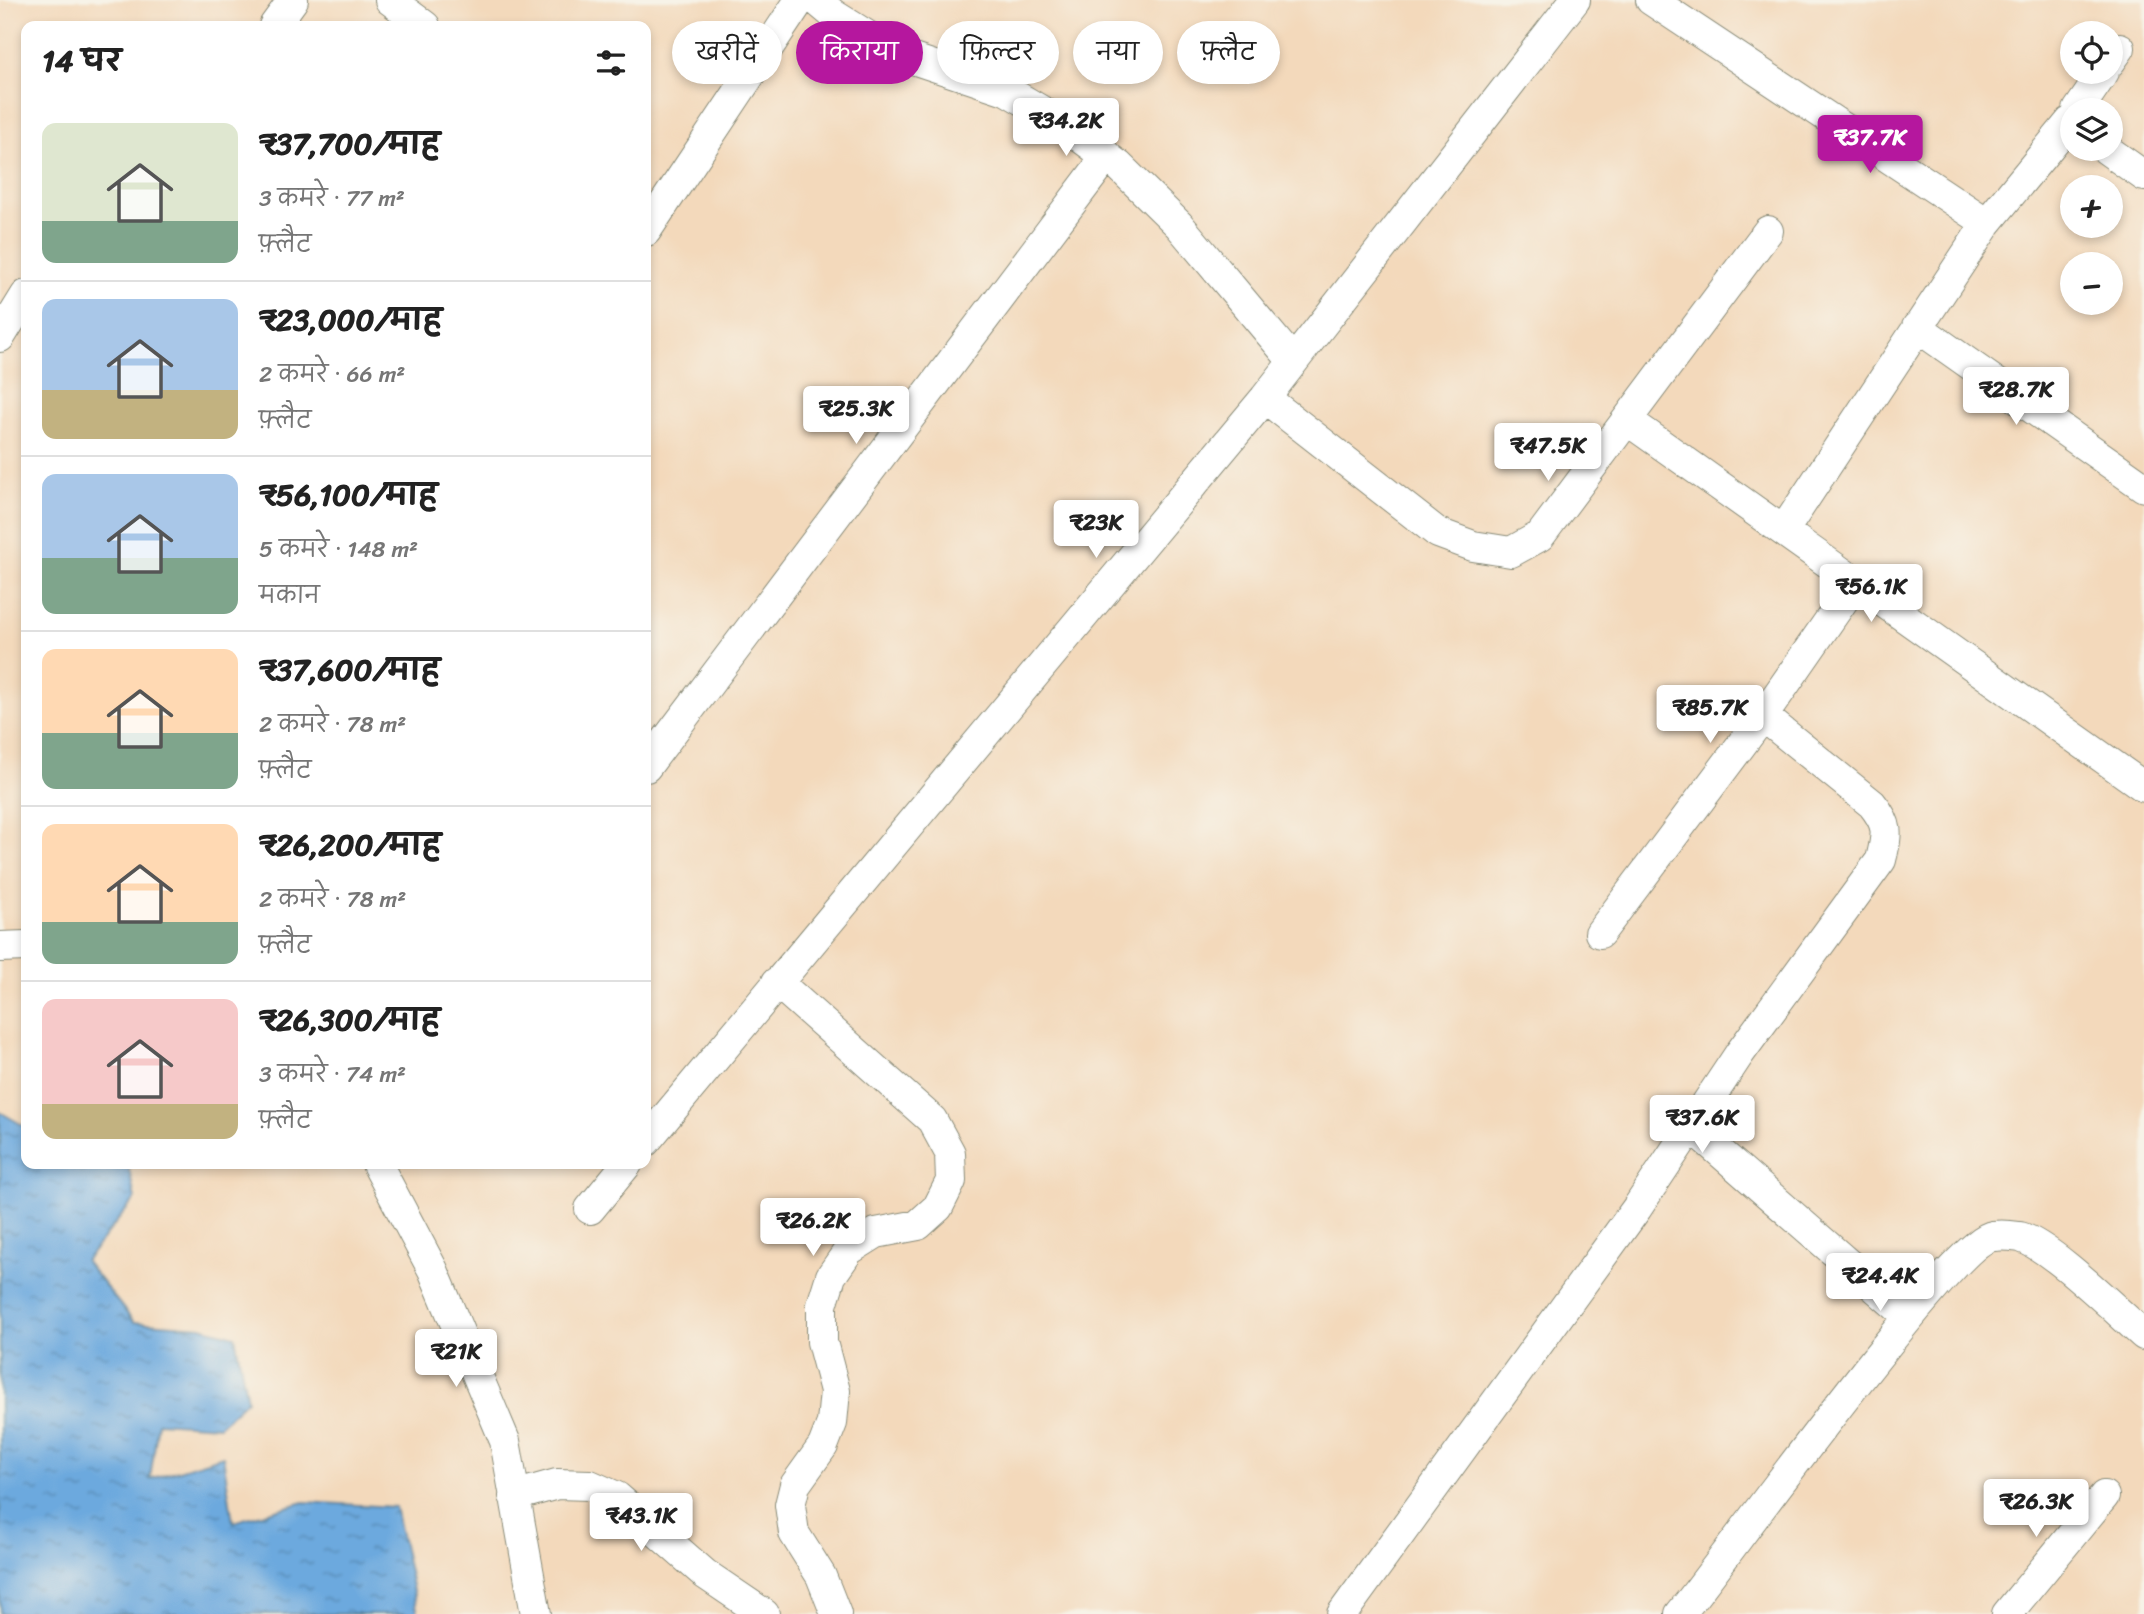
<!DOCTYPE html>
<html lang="hi">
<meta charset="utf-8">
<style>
:root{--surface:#fff;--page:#f6f6f6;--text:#222;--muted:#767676;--line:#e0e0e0;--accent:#b5179e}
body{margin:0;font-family:Sriracha,"Playpen Sans Deva",sans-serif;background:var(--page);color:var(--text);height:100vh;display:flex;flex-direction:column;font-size:26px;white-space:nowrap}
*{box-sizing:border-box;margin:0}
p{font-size:23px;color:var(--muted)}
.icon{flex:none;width:38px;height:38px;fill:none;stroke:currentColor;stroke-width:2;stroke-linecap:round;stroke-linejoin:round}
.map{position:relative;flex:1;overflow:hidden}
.panel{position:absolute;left:21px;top:21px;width:630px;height:1148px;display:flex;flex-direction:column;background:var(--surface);border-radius:14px;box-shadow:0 4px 10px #0003}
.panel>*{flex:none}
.guide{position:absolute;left:672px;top:21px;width:665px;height:63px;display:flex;gap:14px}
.fabs{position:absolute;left:2060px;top:21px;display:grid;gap:14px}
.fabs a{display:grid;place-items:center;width:63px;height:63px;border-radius:50%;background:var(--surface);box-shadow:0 4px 10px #0003;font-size:35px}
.price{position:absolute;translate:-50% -60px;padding:0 16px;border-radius:7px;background:#fff;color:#222;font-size:23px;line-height:46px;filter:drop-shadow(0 2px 4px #0008)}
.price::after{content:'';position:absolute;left:50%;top:42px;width:21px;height:16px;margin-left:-10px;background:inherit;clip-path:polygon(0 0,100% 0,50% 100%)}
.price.selected{background:var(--accent);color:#fff}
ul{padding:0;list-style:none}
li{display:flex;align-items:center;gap:21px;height:175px;padding:0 21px}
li+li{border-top:2px solid var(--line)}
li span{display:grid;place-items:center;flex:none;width:196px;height:140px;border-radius:14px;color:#555}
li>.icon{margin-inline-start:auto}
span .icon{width:84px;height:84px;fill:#fffc;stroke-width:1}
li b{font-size:30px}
h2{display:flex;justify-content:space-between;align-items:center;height:84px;padding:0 21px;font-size:30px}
.tag{padding:0 24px;border-radius:32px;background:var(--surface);box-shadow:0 4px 10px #0003;font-size:24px;line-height:63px}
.tag.selected{background:var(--accent);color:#fff}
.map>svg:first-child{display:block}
</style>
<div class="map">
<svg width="2144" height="1614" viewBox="0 0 2144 1614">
<defs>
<pattern id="water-ripples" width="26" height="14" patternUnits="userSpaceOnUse" patternTransform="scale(1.75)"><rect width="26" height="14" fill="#6ca9de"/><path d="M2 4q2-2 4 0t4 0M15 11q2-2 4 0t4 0" fill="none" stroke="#588bb5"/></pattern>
</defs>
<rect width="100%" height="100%" fill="#f7f3e8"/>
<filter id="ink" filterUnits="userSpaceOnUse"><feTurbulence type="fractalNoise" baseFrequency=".0143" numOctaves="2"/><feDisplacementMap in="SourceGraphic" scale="14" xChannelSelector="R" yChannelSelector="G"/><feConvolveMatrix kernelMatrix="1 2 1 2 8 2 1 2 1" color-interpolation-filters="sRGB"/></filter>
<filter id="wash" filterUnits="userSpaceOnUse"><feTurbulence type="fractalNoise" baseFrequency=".00686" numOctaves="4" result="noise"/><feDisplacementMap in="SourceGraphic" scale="28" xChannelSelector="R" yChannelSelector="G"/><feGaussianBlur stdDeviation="1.57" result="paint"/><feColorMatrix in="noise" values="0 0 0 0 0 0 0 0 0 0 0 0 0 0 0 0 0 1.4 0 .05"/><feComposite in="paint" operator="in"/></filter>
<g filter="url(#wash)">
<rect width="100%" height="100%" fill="#f3d9bb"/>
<path fill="url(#water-ripples)" stroke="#467389" stroke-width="2" d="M0,1112L26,1127V1164H128L135,1199L85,1261L134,1322L201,1327L235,1336L247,1400L219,1426L158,1422L150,1479L223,1456L233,1522L304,1502L395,1507L418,1614H0Z"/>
</g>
<g filter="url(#ink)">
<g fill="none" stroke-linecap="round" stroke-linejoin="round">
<g stroke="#898b78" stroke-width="32">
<path id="minor" d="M390,0L425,26
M816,0L834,15L895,53L1006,90L1057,120L1118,165L1179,225L1293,361
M1651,0L1987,223L2070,122L2072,124
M274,26L293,0
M2110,62L2120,48
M2078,110L2104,72
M2106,149L2144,176
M646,231L800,0
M1917,327L2144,487
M0,337L26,295
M1265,398L1438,533L1473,546L1511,552L1540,536L1768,231
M1627,420L2144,787
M1784,530L1987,223
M646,767L1107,156
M1600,933L1763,716L1856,582
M0,947L26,946
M777,982L932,1120L950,1153L951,1181L938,1207L918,1225L876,1233L849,1250L831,1276L822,1305V1342L835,1391L832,1423L823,1446L795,1485L790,1505L794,1533L821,1576L836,1614
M1690,1126L1909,1317
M646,1141L1265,398L1575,0
M377,1164L433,1270L505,1441L536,1614
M590,1209L627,1164
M514,1496L557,1484L590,1485L617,1497L705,1574L764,1614
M1342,1614L1637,1208L1740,1053L1881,860C1887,834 1890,826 1872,804L1763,716
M1680,1614C1723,1562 1952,1241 1993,1236C2000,1235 2013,1236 2020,1237C2051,1246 2116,1311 2144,1335
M2007,1614L2104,1496"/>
</g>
<use href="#minor" stroke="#fff" stroke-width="30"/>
</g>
</g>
</svg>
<div class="fabs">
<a><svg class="icon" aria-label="locate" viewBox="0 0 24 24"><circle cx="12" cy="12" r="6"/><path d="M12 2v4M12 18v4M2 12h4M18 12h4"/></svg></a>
<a><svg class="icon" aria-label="layers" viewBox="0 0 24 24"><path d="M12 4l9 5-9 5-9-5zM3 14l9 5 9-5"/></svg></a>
<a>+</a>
<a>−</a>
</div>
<b class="price" style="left:1066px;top:158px">₹34.2K</b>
<b class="price selected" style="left:1870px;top:175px">₹37.7K</b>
<b class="price" style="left:2016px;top:427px">₹28.7K</b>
<b class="price" style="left:856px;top:446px">₹25.3K</b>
<b class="price" style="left:1548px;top:483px">₹47.5K</b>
<b class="price" style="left:1096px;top:560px">₹23K</b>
<b class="price" style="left:1871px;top:624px">₹56.1K</b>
<b class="price" style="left:1710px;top:745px">₹85.7K</b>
<b class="price" style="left:1702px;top:1155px">₹37.6K</b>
<b class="price" style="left:813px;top:1258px">₹26.2K</b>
<b class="price" style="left:1880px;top:1313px">₹24.4K</b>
<b class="price" style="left:456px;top:1389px">₹21K</b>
<b class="price" style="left:2036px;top:1539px">₹26.3K</b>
<b class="price" style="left:641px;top:1553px">₹43.1K</b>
<div class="guide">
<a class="tag">खरीदें</a>
<a class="tag selected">किराया</a>
<a class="tag">फ़िल्टर</a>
<a class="tag">नया</a>
<a class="tag">फ़्लैट</a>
</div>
<section class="panel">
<h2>14 घर<svg class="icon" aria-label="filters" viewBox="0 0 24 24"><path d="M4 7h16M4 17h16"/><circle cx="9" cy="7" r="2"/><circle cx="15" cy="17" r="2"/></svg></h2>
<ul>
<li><span style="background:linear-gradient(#dfe7d0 70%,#7fa58c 0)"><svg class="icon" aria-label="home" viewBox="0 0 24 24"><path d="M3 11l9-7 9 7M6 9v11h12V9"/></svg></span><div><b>₹37,700/माह</b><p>3 कमरे · 77 m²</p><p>फ़्लैट</p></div></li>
<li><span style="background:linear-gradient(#a9c7e8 65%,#c2b280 0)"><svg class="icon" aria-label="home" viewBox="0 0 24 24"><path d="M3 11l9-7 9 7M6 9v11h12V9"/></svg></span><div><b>₹23,000/माह</b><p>2 कमरे · 66 m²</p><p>फ़्लैट</p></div></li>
<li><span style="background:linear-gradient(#a9c7e8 60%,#7fa58c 0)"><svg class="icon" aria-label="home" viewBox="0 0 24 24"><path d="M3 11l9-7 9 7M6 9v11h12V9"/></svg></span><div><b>₹56,100/माह</b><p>5 कमरे · 148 m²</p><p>मकान</p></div></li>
<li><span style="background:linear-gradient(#ffd9b3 60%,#7fa58c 0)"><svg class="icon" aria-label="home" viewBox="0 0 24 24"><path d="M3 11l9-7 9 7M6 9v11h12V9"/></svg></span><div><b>₹37,600/माह</b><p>2 कमरे · 78 m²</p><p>फ़्लैट</p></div></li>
<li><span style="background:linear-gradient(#ffd9b3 70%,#7fa58c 0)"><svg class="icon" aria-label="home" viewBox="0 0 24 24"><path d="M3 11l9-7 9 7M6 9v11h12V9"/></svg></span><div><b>₹26,200/माह</b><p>2 कमरे · 78 m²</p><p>फ़्लैट</p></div></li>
<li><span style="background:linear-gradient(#f6c9c9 75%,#c2b280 0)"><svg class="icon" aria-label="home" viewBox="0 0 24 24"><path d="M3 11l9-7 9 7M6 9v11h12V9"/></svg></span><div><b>₹26,300/माह</b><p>3 कमरे · 74 m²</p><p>फ़्लैट</p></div></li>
</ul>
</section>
</div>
